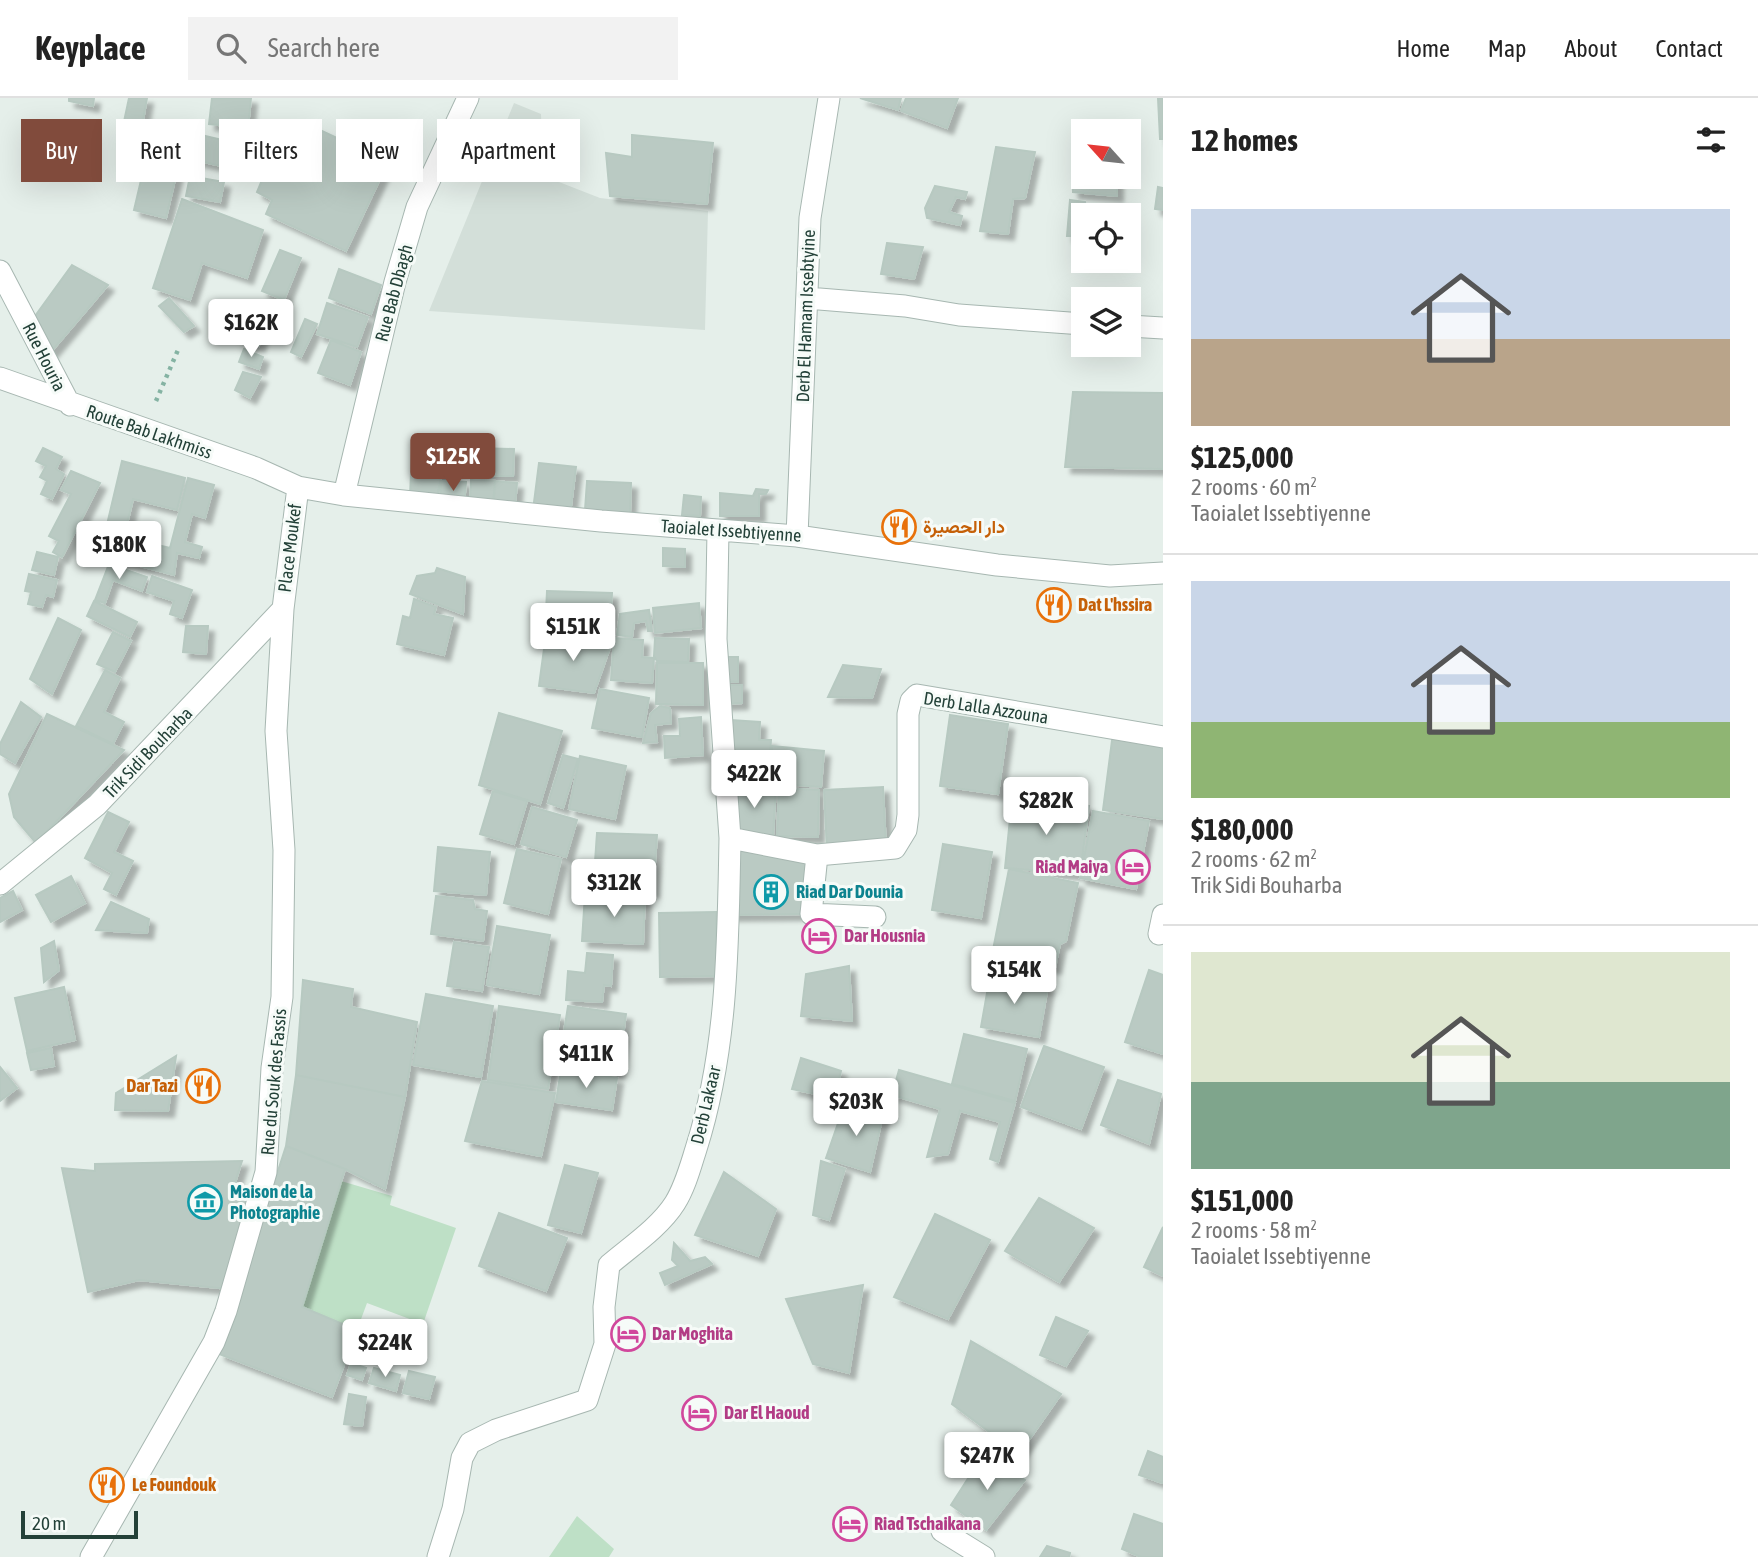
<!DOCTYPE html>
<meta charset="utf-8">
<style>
:root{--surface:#fff;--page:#f2f2f2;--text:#222;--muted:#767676;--line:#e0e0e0;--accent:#814b3c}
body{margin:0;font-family:"Asap Condensed",Vazirmatn,sans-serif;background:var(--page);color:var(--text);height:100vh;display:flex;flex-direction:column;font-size:26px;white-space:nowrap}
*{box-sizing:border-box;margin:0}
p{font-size:23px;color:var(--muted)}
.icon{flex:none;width:38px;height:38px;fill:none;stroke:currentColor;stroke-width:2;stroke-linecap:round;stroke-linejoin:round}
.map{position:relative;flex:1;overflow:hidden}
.details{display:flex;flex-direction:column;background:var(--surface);width:595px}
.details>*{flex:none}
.guide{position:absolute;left:21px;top:21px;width:665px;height:63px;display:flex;gap:14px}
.needle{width:46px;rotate:297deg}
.buttons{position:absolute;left:1071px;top:21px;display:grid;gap:14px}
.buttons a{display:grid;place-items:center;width:70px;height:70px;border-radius:0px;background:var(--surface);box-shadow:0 7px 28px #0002;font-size:35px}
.scale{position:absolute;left:21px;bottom:18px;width:117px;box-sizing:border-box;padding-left:7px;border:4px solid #234138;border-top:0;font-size:19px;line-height:24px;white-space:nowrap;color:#234138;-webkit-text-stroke:5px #f6fbf8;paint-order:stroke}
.price{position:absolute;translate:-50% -60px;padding:0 16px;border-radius:7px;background:#fff;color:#222;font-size:23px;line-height:46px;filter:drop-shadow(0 2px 4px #0008)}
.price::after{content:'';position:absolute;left:50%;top:42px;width:21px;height:16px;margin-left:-10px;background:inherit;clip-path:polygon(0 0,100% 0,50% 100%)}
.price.current{background:var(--accent);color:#fff}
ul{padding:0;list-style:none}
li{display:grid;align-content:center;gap:14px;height:371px;padding:0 28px}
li+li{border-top:2px solid var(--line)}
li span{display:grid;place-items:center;height:217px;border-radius:0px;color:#555}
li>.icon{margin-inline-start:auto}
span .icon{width:126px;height:126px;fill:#fffc;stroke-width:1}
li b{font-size:30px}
h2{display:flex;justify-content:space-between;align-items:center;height:84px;padding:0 28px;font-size:30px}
.chip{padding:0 24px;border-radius:0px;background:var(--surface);box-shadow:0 7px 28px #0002;font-size:24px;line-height:63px}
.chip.current{background:var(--accent);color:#fff}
header{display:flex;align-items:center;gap:42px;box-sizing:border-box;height:98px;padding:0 35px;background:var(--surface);border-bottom:2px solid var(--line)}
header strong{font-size:33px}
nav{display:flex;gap:38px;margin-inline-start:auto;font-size:24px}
.search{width:490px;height:63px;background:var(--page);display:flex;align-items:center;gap:18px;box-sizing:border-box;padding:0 24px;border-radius:0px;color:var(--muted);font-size:26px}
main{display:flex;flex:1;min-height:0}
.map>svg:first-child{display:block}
</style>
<header>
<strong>Keyplace</strong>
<div class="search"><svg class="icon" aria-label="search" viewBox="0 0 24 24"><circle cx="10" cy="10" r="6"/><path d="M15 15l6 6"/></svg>Search here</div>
<nav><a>Home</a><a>Map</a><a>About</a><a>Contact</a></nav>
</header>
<main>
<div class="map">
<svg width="1163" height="1459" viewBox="0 0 1163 1459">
<defs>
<filter id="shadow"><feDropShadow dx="6" dy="6" stdDeviation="2" flood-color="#0004"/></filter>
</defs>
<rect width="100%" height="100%" fill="#e5efea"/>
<path fill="#d3dfd9" d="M514,5L541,16L542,46L559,84L600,100L708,113L705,232L429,213Z"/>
<path fill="#bee0c6" d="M341,1083L392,1098L390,1107L456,1130L423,1226L367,1205L357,1232L302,1209Z
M577,1418L614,1451L609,1459H549Z"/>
<path fill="#bacac3" stroke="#b7c9c1" stroke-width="2" filter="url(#shadow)" d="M69,0H94L93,8L69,3Z
M129,0H147L137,56L118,52Z
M212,0H251L248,30L209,26Z
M860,0H901L898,12Z
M906,0H958L947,30L901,13Z
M1158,0H1163V41H1160Z
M307,26L388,64L346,153L266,116L272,102L257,94L265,75L252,68L262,46L276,53L285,34L300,40Z
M201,37L235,45L230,70L195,62Z
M632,37L713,45L707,106L610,98L606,55L632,59Z
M150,44L182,52L166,120L134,112Z
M996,49L1035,54L1025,100L1013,101L1008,136L980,133Z
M1083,52V79L1091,83L1117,79V98L1073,94L1072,53Z
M190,78L224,84L220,104L186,98Z
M935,88L967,94L965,101L956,99L949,114L962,118L960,127L927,120L925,110Z
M1158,89L1163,90V112L1155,111Z
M182,101L263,132L247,180L202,165L190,202L153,190Z
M1070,102L1085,104L1089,117H1083V138H1067Z
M887,145L923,149L914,181L881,176Z
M280,152L301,160L284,202L262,193Z
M72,167L108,187L50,255L30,225Z
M339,171L381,187L371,216L329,200Z
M169,200L194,228L184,234L159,208Z
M327,205L368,219L357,249L317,236Z
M251,216L267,220L259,248L243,244Z
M305,221L317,226L301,259L291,254Z
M331,242L361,254L350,287L318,275Z
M244,251L263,259L259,271L239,264Z
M243,274L261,279L250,300L235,292Z
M1073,294L1163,295V371L1065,369Z
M43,350L62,359L56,371L64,376L52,401L41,396L47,383L40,379L46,368L36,363Z
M474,350L514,351L513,378H473Z
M412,351L446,352L437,400L410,399Z
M122,363L185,380L177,412L133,401L124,439L170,450L188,380L214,387L205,420L192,416L185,444L202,449L199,460L177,455L174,477L110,460L112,455L101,452Z
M539,365L576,369L570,416L533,412Z
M71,373L100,385L62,459L53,454L59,443L49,438L71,396L61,392Z
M471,382L495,383L494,405L470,403Z
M441,383L466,384L464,407L440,406Z
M495,383L517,385L515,408L493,407Z
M587,383L631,385L630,415L585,412Z
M756,391L768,392L766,396H759V418H720V395L753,398Z
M684,397L701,399L700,418L682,417Z
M663,450L685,451V469L663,468Z
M37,454L58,459L54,477L32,472Z
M109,466L147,479L142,493L113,482L105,505L95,502Z
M437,470L465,479L463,516L410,496L417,478L435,475Z
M29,476L57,482L53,499L46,497L42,509L28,506L31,494L25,493Z
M152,478L192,492L182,520L170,516L174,503L147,494Z
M547,493L612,495L610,538L545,535Z
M414,501L436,509L434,516L453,520L444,557L397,546L403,518L410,520Z
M94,503L137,524L130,539L87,518Z
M699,505L701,530L655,535L653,510Z
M649,512L652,533H648L646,523L634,525L632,539L617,537L620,516Z
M58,520L81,532L52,596L30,581Z
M186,528H208L206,556L183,554Z
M113,534L131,543L115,574L97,566Z
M546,536L612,544L594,595L539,588Z
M614,540L643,542L642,559L654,560L652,585L611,582Z
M655,540L689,541L688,564L657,563L654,558Z
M721,559H738V584L721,583Z
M657,565H703V607L656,606Z
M843,567L881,571L872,600L828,599Z
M105,572L120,580L104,614L124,624L113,646L76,628Z
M723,587H742V605L723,606Z
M600,591L649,600L642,639L592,630Z
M21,604L41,619L15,665L0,656V646Z
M660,608L670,610L671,625L655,627L657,644L643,645L651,615Z
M499,615L562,633L540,706L479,687Z
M47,616L124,652L36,745L14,719L9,696Z
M950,617L1008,626L998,696L940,688Z
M701,619L703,657L665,660L664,638H680L679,621Z
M730,622L760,624L759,642H771L770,657L728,655Z
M1113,635L1163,642V721L1103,712Z
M772,648L824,653L821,689L769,685Z
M563,657L578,661L563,710L548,705Z
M580,658L626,668L615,721L569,711Z
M758,660L759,683L729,684L728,661Z
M736,687L776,689L773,738L733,736Z
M883,689L886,749L827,752L824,692Z
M779,690L819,692L818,739L777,738Z
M493,693L527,703L514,746L480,736Z
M1012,701L1089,708L1080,776L1005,770Z
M532,709L577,722L566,759L521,746Z
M1093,713L1149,723L1136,791L1080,780Z
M108,714L129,724L114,754L133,763L116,797L104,791L112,775L85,760Z
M597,735L657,737L653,794L576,790L578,763L595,764Z
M730,740L817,757L811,816L728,817Z
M943,746L992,754L981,820L932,812Z
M438,749L490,754L486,797L434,793Z
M517,751L561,761L548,816L504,805Z
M1009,771L1078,785L1066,843L1060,846L1055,870L992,857Z
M71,778L85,805L51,824L36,797Z
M13,793L22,812L0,824V800Z
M585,796L645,799L643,846L582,843Z
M436,798L473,802L475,811L487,813L483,843L431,836Z
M111,804L149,821L147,835L96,832Z
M716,814V878L660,879L659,815Z
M497,828L550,837L539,896L487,887Z
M54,843L59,872L44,884L41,850Z
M454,844L489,849L482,893L447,888Z
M587,855L613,857L611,888L604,887L602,904L566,902L568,873L585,875Z
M849,868L852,923L801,918L806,876Z
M1149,872L1163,877V956L1125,944Z
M990,878L1048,888L1039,939L981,929Z
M303,882L353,891L351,909L417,924L405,999L296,977Z
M64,889L75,942L27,953L15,900Z
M426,896L493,908L481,979L413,967Z
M499,908L560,917L548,991L488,982Z
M568,908L626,916L618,974L559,966Z
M964,936L1027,951L1015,1003L952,986Z
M1044,948L1104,969L1081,1031L1021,1009Z
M51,950L54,968L31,972L27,955Z
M176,958L168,1013L115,1012L116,995Z
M801,960L841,973L835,1000L792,991Z
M0,969L17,990L0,1003Z
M561,971L617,980L612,1012L556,1004Z
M899,972L1015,1005L998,1064L990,1061L1000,1024L960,1013L948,1056L927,1059L940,1011L892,997Z
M296,977L405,999L385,1091L345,1071L286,1048Z
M1118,982L1161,996L1149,1046L1101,1027Z
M482,983L555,995L541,1058L465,1043Z
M844,1008L883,1017L870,1074L826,1060Z
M286,1048L345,1071L302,1209L357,1232L332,1299L219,1256Z
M242,1063L235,1085L257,1092L228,1191L139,1182L88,1194L62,1070L95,1073V1066Z
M821,1063L845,1071L829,1122L813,1117Z
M565,1067L598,1075L581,1135L548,1127Z
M724,1074L776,1111L758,1158L695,1137Z
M1039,1100L1094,1130L1059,1184L1005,1153Z
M499,1115L567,1140L546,1193L479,1168Z
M935,1116L990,1142L948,1221L894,1199Z
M1163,1129V1178L1144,1169Z
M674,1145L690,1163L705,1159L712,1166L665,1187L660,1175L678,1168L672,1162Z
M863,1187L849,1275L813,1266L786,1201Z
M1056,1219L1088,1233L1066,1268L1040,1257Z
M971,1243L1061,1296L1019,1356L952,1306Z
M351,1265L366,1270L362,1282L347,1277Z
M374,1270L400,1277L396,1293L369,1285Z
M409,1273L435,1279L429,1301L403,1295Z
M349,1296L366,1299L362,1328L344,1326Z
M1148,1353L1163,1359V1385L1139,1377Z
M983,1357L1025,1382L986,1432L951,1407Z
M1134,1416L1163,1426V1459H1141L1122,1451Z
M1047,1448L1070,1455L1069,1459H1040Z"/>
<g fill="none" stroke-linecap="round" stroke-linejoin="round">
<g stroke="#a7b7b1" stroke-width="23">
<path id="minor" d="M0,173L70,307
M807,200L905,208L959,217L1083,226
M1129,228L1163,230
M0,280L256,370L298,389L344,397L601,423L797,438L997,467L1110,478L1163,475
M344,397L395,184L417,109L468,0
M797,438L810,120L829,0
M730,740L817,757L895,750L906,732L908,717V616L911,603L917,597L1163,639
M817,757L811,816L875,819
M0,786L97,707L283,511
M1159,836L1163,817
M942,1433L984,1459
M91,1459L214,1244L226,1213L266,1074L272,970L282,899L284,752L276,633L283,511L298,389
M438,1459L453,1411L462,1360L470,1345L496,1332L587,1302L605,1246L604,1209L609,1167C630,1149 660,1129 675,1105C685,1089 690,1070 696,1051C728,951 728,844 730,740L716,541L718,433"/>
</g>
<path stroke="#85b3a3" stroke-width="4.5" stroke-dasharray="3.5 5" stroke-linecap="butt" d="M156,303L178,252"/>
<use href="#minor" stroke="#fff" stroke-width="21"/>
</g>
<defs>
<g id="restaurant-ring" transform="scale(1.75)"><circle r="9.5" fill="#f6fbf8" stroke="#e8710a" stroke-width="1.5"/><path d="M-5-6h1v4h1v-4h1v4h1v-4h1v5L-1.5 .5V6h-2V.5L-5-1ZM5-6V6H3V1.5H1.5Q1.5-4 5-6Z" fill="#e8710a"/></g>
<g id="hotel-ring" transform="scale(1.75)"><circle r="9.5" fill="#f6fbf8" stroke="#d1479c" stroke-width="1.5"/><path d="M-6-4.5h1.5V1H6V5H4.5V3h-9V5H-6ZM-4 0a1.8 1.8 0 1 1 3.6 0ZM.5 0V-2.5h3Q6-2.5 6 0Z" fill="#d1479c"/></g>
<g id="building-ring" transform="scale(1.75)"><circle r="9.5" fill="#f6fbf8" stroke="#0f9aa8" stroke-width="1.5"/><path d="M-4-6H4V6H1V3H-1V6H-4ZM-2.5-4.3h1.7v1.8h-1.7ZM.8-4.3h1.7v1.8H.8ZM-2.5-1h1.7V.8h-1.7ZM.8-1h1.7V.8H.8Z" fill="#0f9aa8"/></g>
<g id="museum-ring" transform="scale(1.75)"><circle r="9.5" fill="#f6fbf8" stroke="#0f9aa8" stroke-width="1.5"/><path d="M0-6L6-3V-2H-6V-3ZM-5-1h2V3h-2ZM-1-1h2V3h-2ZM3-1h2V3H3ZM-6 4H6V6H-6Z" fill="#0f9aa8"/></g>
</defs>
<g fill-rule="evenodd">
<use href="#restaurant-ring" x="899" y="429"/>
<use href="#restaurant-ring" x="1054" y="507"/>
<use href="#hotel-ring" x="1133" y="769"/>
<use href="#building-ring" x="771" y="794"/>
<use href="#hotel-ring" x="819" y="838"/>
<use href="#restaurant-ring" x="203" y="988"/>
<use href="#museum-ring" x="205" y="1104"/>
<use href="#hotel-ring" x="628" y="1236"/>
<use href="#hotel-ring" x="699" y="1315"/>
<use href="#restaurant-ring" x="107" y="1387"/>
<use href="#hotel-ring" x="850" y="1426"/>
</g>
<g text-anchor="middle" stroke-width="6" stroke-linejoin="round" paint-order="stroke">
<g font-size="18" fill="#234138" stroke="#f6fbf8">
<text transform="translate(394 195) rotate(-75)" y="6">Rue Bab Dbagh</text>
<text transform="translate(806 218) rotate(-88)" y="6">Derb El Hamam Issebtyine</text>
<text transform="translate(44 259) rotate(63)" y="6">Rue Houria</text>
<text transform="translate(149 334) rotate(19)" y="6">Route Bab Lakhmiss</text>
<text transform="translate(731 433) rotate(4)" y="6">Taoialet Issebtiyenne</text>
<text transform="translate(290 450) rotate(-83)" y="6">Place Moukef</text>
<text transform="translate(986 610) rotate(9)" y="6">Derb Lalla Azzouna</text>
<text transform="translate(148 655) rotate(-46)" y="6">Trik Sidi Bouharba</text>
<text transform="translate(274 984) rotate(-85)" y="6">Rue du Souk des Fassis</text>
<text transform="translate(706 1007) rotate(-77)" y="6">Derb Lakaar</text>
</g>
<g font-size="18" font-weight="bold" fill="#c56008" stroke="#f6fbf8" text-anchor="start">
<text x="923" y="435">دار الحصيرة</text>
<text x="1078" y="513">Dat L'hssira</text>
<text x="178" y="994" text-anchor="end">Dar Tazi</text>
<text x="132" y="1393">Le Foundouk</text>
</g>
<g font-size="18" font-weight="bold" fill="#b23c85" stroke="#f6fbf8" text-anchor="start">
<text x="1108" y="775" text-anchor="end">Riad Maiya</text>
<text x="844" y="844">Dar Housnia</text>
<text x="652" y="1242">Dar Moghita</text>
<text x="724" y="1321">Dar El Haoud</text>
<text x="874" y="1432">Riad Tschaikana</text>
</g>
<g font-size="18" font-weight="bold" fill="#0d838f" stroke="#f6fbf8" text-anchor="start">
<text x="796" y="800">Riad Dar Dounia</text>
<text x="230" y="1100">Maison de la<tspan x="230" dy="21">Photographie</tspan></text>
</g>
</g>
</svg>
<div class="buttons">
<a><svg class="needle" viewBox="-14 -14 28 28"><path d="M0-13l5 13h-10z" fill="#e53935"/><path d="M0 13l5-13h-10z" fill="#767676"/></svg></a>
<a><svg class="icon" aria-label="locate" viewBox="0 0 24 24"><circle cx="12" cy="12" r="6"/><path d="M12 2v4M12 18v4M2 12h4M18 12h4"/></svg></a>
<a><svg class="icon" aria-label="layers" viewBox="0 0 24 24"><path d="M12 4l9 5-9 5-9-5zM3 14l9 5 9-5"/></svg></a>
</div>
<div class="scale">20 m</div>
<b class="price" style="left:251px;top:261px">$162K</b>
<b class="price current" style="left:453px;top:395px">$125K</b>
<b class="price" style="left:119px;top:483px">$180K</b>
<b class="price" style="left:573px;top:565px">$151K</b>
<b class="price" style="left:754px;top:712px">$422K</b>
<b class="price" style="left:1046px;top:739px">$282K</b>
<b class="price" style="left:614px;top:821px">$312K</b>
<b class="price" style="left:1014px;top:908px">$154K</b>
<b class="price" style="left:586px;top:992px">$411K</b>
<b class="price" style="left:856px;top:1040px">$203K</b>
<b class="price" style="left:385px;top:1281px">$224K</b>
<b class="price" style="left:987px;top:1394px">$247K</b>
<div class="guide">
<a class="chip current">Buy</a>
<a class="chip">Rent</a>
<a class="chip">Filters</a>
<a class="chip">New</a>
<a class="chip">Apartment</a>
</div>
</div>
<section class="details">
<h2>12 homes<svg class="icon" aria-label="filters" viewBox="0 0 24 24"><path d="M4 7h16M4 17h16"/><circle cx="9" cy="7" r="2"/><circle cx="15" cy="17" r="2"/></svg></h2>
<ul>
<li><span style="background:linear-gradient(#c9d6e8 60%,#b9a48a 0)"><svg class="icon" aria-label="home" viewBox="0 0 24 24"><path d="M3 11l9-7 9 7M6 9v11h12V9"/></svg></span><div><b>$125,000</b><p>2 rooms · 60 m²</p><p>Taoialet Issebtiyenne</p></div></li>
<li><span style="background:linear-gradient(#c9d6e8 65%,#8fb573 0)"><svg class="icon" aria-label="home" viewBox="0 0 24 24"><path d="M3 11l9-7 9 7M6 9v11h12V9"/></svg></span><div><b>$180,000</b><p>2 rooms · 62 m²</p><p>Trik Sidi Bouharba</p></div></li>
<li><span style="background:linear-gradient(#dfe7d0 60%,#7fa58c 0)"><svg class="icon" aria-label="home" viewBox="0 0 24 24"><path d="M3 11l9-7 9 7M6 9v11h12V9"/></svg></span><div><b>$151,000</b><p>2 rooms · 58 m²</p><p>Taoialet Issebtiyenne</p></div></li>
</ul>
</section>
</main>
